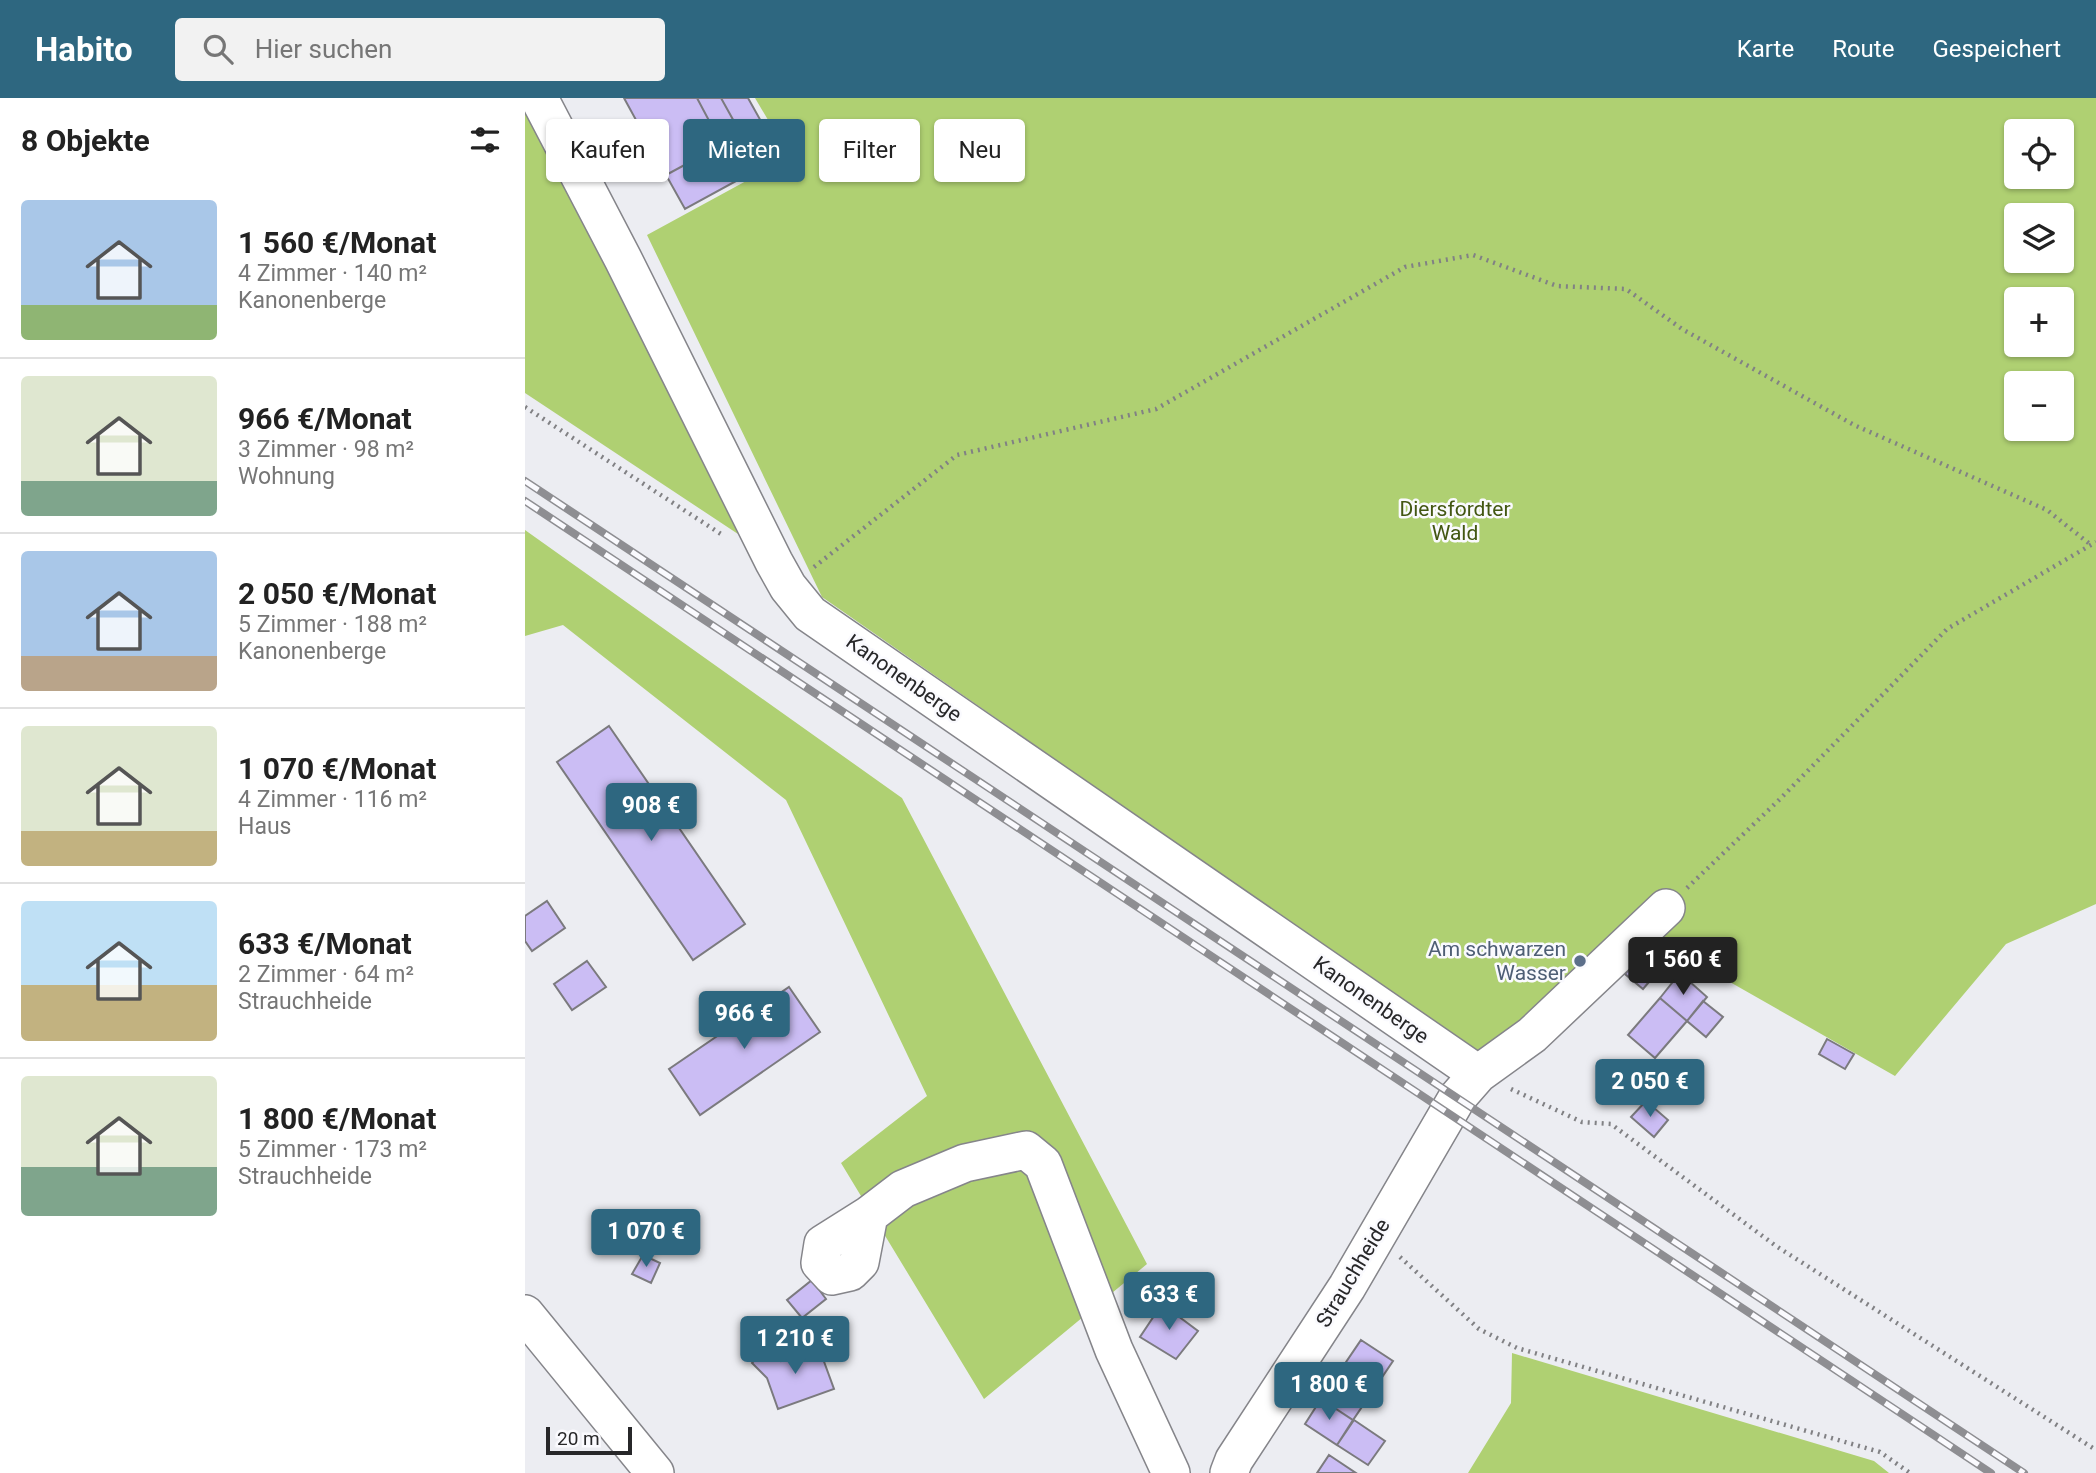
<!DOCTYPE html>
<html lang="de">
<meta charset="utf-8">
<style>
:root{--surface:#fff;--page:#f2f2f2;--text:#222;--muted:#767676;--line:#e0e0e0;--accent:#2e6780}
body{margin:0;font-family:Roboto,sans-serif;background:var(--page);color:var(--text);height:100vh;display:flex;flex-direction:column;font-size:26px;white-space:nowrap}
*{box-sizing:border-box;margin:0}
p{font-size:23px;color:var(--muted)}
.icon{flex:none;width:38px;height:38px;fill:none;stroke:currentColor;stroke-width:2;stroke-linecap:round;stroke-linejoin:round}
.map{position:relative;flex:1;overflow:hidden}
.side{display:flex;flex-direction:column;background:var(--surface);width:525px}
.side>*{flex:none}
.banner{position:absolute;left:21px;top:21px;width:665px;height:63px;display:flex;gap:14px}
.tools{position:absolute;left:1479px;top:21px;display:grid;gap:14px}
.tools a{display:grid;place-items:center;width:70px;height:70px;border-radius:7px;background:var(--surface);box-shadow:0 2px 5px #0004;font-size:35px}
.scale{position:absolute;left:21px;bottom:18px;width:86px;box-sizing:border-box;padding-left:7px;border:4px solid #272729;border-top:0;font-size:19px;line-height:24px;white-space:nowrap;color:#272729;-webkit-text-stroke:5px #fafafe;paint-order:stroke}
.price{position:absolute;translate:-50% -60px;padding:0 16px;border-radius:7px;background:var(--accent);color:#fff;font-size:23px;line-height:46px;filter:drop-shadow(0 2px 4px #0008)}
.price::after{content:'';position:absolute;left:50%;top:42px;width:21px;height:16px;margin-left:-10px;background:inherit;clip-path:polygon(0 0,100% 0,50% 100%)}
.price.selected{background:#222;color:#fff}
ul{padding:0;list-style:none}
li{display:flex;align-items:center;gap:21px;height:175px;padding:0 21px}
li+li{border-top:2px solid var(--line)}
li span{display:grid;place-items:center;flex:none;width:196px;height:140px;border-radius:7px;color:#555}
li>.icon{margin-inline-start:auto}
span .icon{width:84px;height:84px;fill:#fffc;stroke-width:1}
li b{font-size:30px}
h2{display:flex;justify-content:space-between;align-items:center;height:84px;padding:0 21px;font-size:30px}
.pill{padding:0 24px;border-radius:7px;background:var(--surface);box-shadow:0 2px 5px #0004;font-size:24px;line-height:63px}
.pill.selected{background:var(--accent);color:#fff}
header{display:flex;align-items:center;gap:42px;box-sizing:border-box;height:98px;padding:0 35px;background:var(--accent);color:#fff}
header strong{font-size:33px}
nav{display:flex;gap:38px;margin-inline-start:auto;font-size:24px}
.search{width:490px;height:63px;background:var(--page);display:flex;align-items:center;gap:18px;box-sizing:border-box;padding:0 24px;border-radius:7px;color:var(--muted);font-size:26px}
main{display:flex;flex:1;min-height:0}
.map>svg:first-child{display:block}
</style>
<header>
<strong>Habito</strong>
<div class="search"><svg class="icon" aria-label="search" viewBox="0 0 24 24"><circle cx="10" cy="10" r="6"/><path d="M15 15l6 6"/></svg>Hier suchen</div>
<nav><a>Karte</a><a>Route</a><a>Gespeichert</a></nav>
</header>
<main>
<section class="side">
<h2>8 Objekte<svg class="icon" aria-label="filters" viewBox="0 0 24 24"><path d="M4 7h16M4 17h16"/><circle cx="9" cy="7" r="2"/><circle cx="15" cy="17" r="2"/></svg></h2>
<ul>
<li><span style="background:linear-gradient(#a9c7e8 75%,#8fb573 0)"><svg class="icon" aria-label="home" viewBox="0 0 24 24"><path d="M3 11l9-7 9 7M6 9v11h12V9"/></svg></span><div><b>1 560 €/Monat</b><p>4 Zimmer · 140 m²</p><p>Kanonenberge</p></div></li>
<li><span style="background:linear-gradient(#dfe7d0 75%,#7fa58c 0)"><svg class="icon" aria-label="home" viewBox="0 0 24 24"><path d="M3 11l9-7 9 7M6 9v11h12V9"/></svg></span><div><b>966 €/Monat</b><p>3 Zimmer · 98 m²</p><p>Wohnung</p></div></li>
<li><span style="background:linear-gradient(#a9c7e8 75%,#b9a48a 0)"><svg class="icon" aria-label="home" viewBox="0 0 24 24"><path d="M3 11l9-7 9 7M6 9v11h12V9"/></svg></span><div><b>2 050 €/Monat</b><p>5 Zimmer · 188 m²</p><p>Kanonenberge</p></div></li>
<li><span style="background:linear-gradient(#dfe7d0 75%,#c2b280 0)"><svg class="icon" aria-label="home" viewBox="0 0 24 24"><path d="M3 11l9-7 9 7M6 9v11h12V9"/></svg></span><div><b>1 070 €/Monat</b><p>4 Zimmer · 116 m²</p><p>Haus</p></div></li>
<li><span style="background:linear-gradient(#bfe0f5 60%,#c2b280 0)"><svg class="icon" aria-label="home" viewBox="0 0 24 24"><path d="M3 11l9-7 9 7M6 9v11h12V9"/></svg></span><div><b>633 €/Monat</b><p>2 Zimmer · 64 m²</p><p>Strauchheide</p></div></li>
<li><span style="background:linear-gradient(#dfe7d0 65%,#7fa58c 0)"><svg class="icon" aria-label="home" viewBox="0 0 24 24"><path d="M3 11l9-7 9 7M6 9v11h12V9"/></svg></span><div><b>1 800 €/Monat</b><p>5 Zimmer · 173 m²</p><p>Strauchheide</p></div></li>
</ul>
</section>
<div class="map">
<svg width="1571" height="1375" viewBox="0 0 1571 1375">
<rect width="100%" height="100%" fill="#ecedf2"/>
<path fill="#afd072" fill-rule="evenodd" d="M230,0H1571V806L1481,846L1370,978L1131,842L962,962L297,499L122,137L265,59ZM1491,33H1536V79H1491ZM1491,117H1536V163H1491ZM1491,201H1536V247H1491ZM1491,285H1536V331H1491Z
M0,13L164,313L213,436L0,295Z
M0,432L377,700L622,1166L459,1301L316,1065L402,998L261,702L38,527L0,538Z
M987,1255L1349,1363L1364,1375H943L986,1305Z"/>
<path fill="#cbbdf4" stroke="#7b7a7e" stroke-width="2" d="M99,0H172L197,47L141,77Z
M172,0H196L216,36L197,47Z
M196,0H223L237,25L216,36Z
M237,25L249,48L238,54L226,31Z
M226,31L238,54L249,48L255,59L160,111L141,77Z
M84,628L220,826L168,862L32,664Z
M22,803L40,830L7,853L0,843V818Z
M1122,849L1141,864L1118,891L1100,876Z
M62,863L81,889L47,912L29,886Z
M1155,875L1182,899L1162,923L1135,900Z
M264,889L295,934L175,1017L144,971Z
M1135,900L1162,923L1130,960L1103,937Z
M1178,903L1198,919L1181,939L1162,923Z
M1302,941L1329,956L1320,971L1294,956Z
M1121,1003L1143,1022L1129,1039L1106,1019Z
M118,1157L135,1165L126,1185L107,1176Z
M287,1182L301,1201L277,1220L262,1202Z
M637,1206L673,1233L651,1261L615,1239Z
M836,1242L868,1263L828,1322L796,1301Z
M241,1249L256,1263L294,1250L309,1291L253,1311L242,1280L227,1265Z
M796,1301L828,1322L812,1347L780,1326Z
M829,1322L860,1343L843,1367L812,1347Z
M804,1357L831,1375H792Z"/>
<g fill="none" stroke-linecap="round" stroke-linejoin="round">
<g stroke="#85858a" stroke-width="40">
<path id="minor" d="M14,0L98,161L249,464L263,489L285,516L953,976
M344,1117L335,1164L325,1174L307,1178L295,1165L298,1146L344,1117L378,1091L440,1065L501,1052L518,1066L589,1252L646,1375
M0,1216L130,1375
M704,1375L709,1362L822,1189L932,1000L953,976L1007,937L1141,810"/>
</g>
<path stroke="#818184" stroke-width="4.5" stroke-dasharray="2 5" stroke-linecap="butt" d="M0,309L199,438
M289,469L432,357L631,311L880,169L948,157L1032,188L1101,191L1157,231L1329,327L1522,412L1566,447
M1162,790L1255,701L1422,531L1571,444
M986,991L1057,1024L1086,1026L1251,1148L1571,1352
M875,1159L954,1231L992,1250L1355,1354L1385,1375"/>
<use href="#minor" stroke="#fff" stroke-width="37"/>
<g stroke="#8e8e92" stroke-width="8">
<path id="rail" d="M0,383L1499,1375
M0,403L1466,1375"/>
</g>
<use href="#rail" stroke="#fafafe" stroke-width="5" stroke-dasharray="16" stroke-linecap="butt"/>
</g>
<circle fill="#5c6f8a" stroke="#fafafe" stroke-width="2.5" cx="1055" cy="863" r="7"/>
<g text-anchor="middle" stroke-width="5" stroke-linejoin="round" paint-order="stroke">
<g font-size="21" fill="#435713" stroke="#fafafe">
<text x="930" y="418">Diersfordter<tspan x="930" dy="24">Wald</tspan></text>
</g>
<g font-size="21" fill="#272729" stroke="#fafafe">
<text transform="translate(379 580) rotate(35)" y="7">Kanonenberge</text>
<text transform="translate(846 902) rotate(35)" y="7">Kanonenberge</text>
<text transform="translate(828 1175) rotate(-59)" y="7">Strauchheide</text>
</g>
<g font-size="21" fill="#4e5e75" stroke="#fafafe" text-anchor="end">
<text x="1041" y="858">Am schwarzen<tspan x="1041" dy="24">Wasser</tspan></text>
</g>
</g>
</svg>
<div class="tools">
<a><svg class="icon" aria-label="locate" viewBox="0 0 24 24"><circle cx="12" cy="12" r="6"/><path d="M12 2v4M12 18v4M2 12h4M18 12h4"/></svg></a>
<a><svg class="icon" aria-label="layers" viewBox="0 0 24 24"><path d="M12 4l9 5-9 5-9-5zM3 14l9 5 9-5"/></svg></a>
<a>+</a>
<a>−</a>
</div>
<div class="scale">20 m</div>
<b class="price" style="left:126px;top:745px">908 €</b>
<b class="price selected" style="left:1158px;top:899px">1 560 €</b>
<b class="price" style="left:219px;top:953px">966 €</b>
<b class="price" style="left:1125px;top:1021px">2 050 €</b>
<b class="price" style="left:121px;top:1171px">1 070 €</b>
<b class="price" style="left:644px;top:1234px">633 €</b>
<b class="price" style="left:270px;top:1278px">1 210 €</b>
<b class="price" style="left:804px;top:1324px">1 800 €</b>
<div class="banner">
<a class="pill">Kaufen</a>
<a class="pill selected">Mieten</a>
<a class="pill">Filter</a>
<a class="pill">Neu</a>
</div>
</div>
</main>
